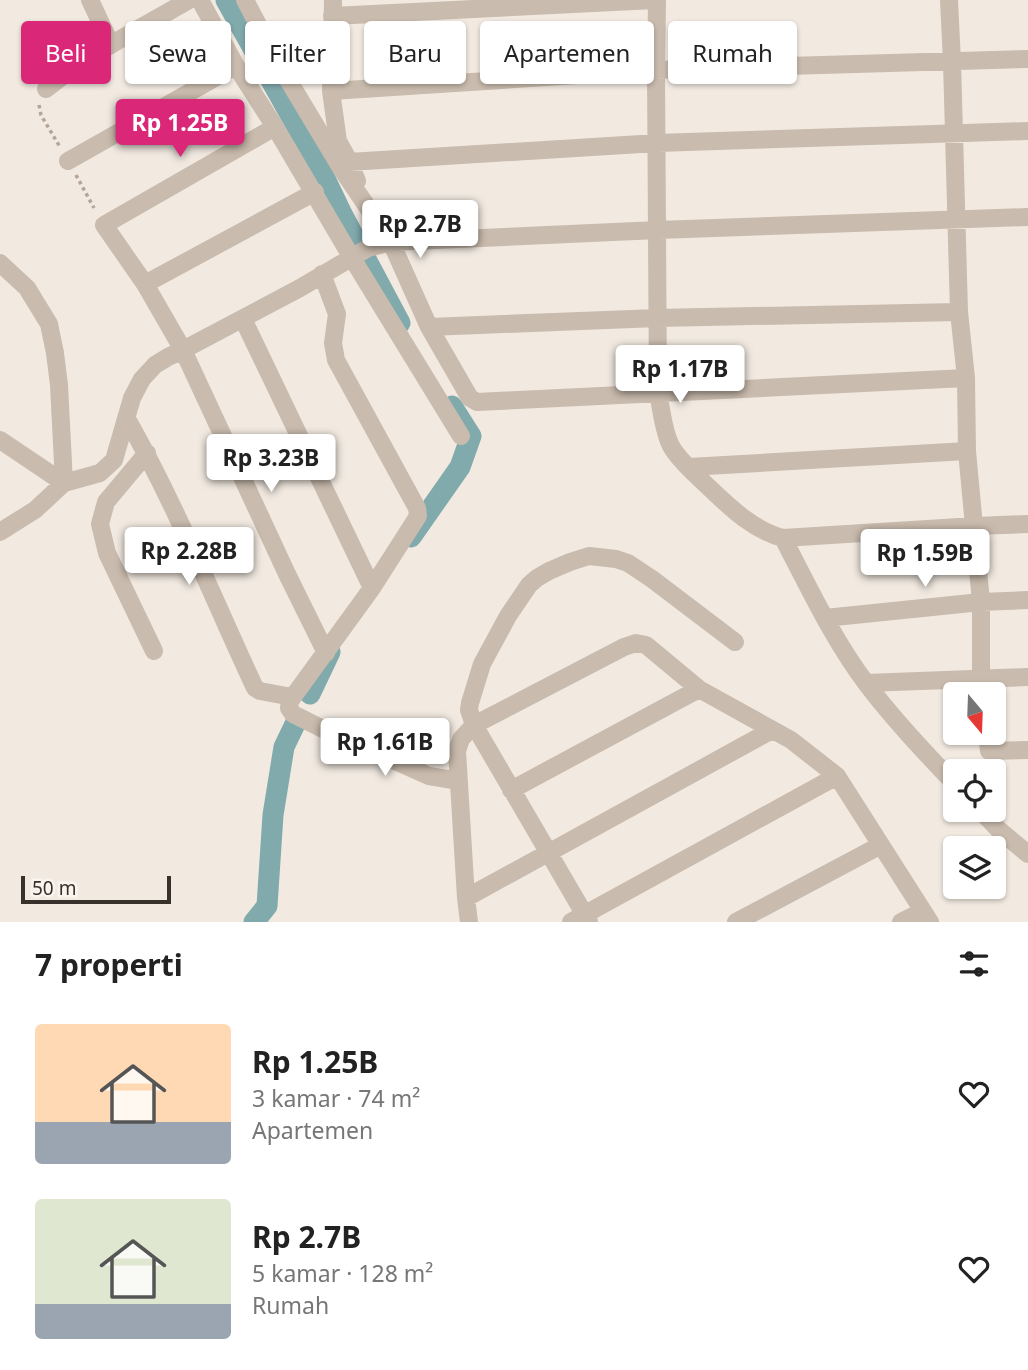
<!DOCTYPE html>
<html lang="id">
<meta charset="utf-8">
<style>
:root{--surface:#fff;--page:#f2f2f2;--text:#222;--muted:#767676;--accent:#db2777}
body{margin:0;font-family:"Noto Sans",sans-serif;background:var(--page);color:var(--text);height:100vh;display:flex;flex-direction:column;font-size:26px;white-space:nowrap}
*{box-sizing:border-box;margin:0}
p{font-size:23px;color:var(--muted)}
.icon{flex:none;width:38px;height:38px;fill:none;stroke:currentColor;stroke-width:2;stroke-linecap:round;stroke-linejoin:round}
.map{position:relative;height:922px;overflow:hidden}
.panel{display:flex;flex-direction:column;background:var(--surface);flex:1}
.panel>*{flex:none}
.top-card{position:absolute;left:21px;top:21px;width:987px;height:63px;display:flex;gap:14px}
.needle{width:46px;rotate:161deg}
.fabs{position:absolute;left:943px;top:682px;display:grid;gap:14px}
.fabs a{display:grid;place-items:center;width:63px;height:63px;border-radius:7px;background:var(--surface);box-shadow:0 2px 5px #0004;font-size:35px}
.scale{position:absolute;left:21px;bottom:18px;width:150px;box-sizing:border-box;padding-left:7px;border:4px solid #38302b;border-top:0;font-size:19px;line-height:24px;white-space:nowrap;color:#38302b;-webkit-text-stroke:5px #f9f4ed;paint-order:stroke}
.price{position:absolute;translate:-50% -60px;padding:0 16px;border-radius:7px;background:#fff;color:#222;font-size:23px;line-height:46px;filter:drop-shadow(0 2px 4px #0008)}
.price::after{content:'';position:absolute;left:50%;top:42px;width:21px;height:16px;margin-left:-10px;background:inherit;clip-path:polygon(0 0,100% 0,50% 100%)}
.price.on{background:var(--accent);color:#fff}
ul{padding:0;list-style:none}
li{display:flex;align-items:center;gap:21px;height:175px;padding:0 35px}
li span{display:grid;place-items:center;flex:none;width:196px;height:140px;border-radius:7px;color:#555}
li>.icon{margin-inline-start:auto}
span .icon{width:84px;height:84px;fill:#fffc;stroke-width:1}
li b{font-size:30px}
h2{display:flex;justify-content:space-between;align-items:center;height:84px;padding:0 35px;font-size:30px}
.pill{padding:0 24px;border-radius:7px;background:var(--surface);box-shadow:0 2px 5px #0004;font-size:24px;line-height:63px}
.pill.on{background:var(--accent);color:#fff}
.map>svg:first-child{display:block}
</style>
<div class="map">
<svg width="1028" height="922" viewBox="0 0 1028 922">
<rect width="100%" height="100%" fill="#f2eae1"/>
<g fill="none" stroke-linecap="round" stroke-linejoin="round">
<path stroke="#81aaad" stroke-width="21" d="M226,0L319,166L342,214L400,323
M411,537L460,467L471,436L452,406
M310,694L330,652
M254,922L267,906L273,815L284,747L296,722"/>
<path stroke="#b5a597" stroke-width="3.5" stroke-dasharray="3.5 3.5" stroke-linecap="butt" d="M39,105L41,115L60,147
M76,175L94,208"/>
<path stroke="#c9bbad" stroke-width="18" d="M90,0L111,45
M200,0L236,66L275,127L352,258L461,436
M245,0L278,63L341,168L391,242L429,327L467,393L470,398L477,402L966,378
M333,0L331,91L338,141L348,159
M657,0L656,70L658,394C662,410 663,431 671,446C678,459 690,469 700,479C725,502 749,529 783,538L975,526L1028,524
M949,0L952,62L959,312L966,378L967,451L981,602V679L983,695
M332,16L655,0
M46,89C89,54 141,28 189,0
M331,91L656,70L1028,59
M275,127L104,225L145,284L183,350L287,574L326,653
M68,161L236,66
M357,181L349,162L657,143L1028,131
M0,263L27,288L49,324L55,353L59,385L64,483L0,440
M322,274L337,314L333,343L336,360L417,508L418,516L372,588L290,701L289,708L293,714L323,729L429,776L459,781
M145,284L315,192
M243,319L372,588
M429,327L657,318L959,312
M127,419C176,505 213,598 255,688L260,691L292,697
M147,453L106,502L100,524L107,553L154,651
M689,467L967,451
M0,532L35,510L64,483L100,473L114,460L132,398L142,379L155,365L168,357L183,350L300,288L368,248L391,242L658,230L1028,217
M783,538C808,586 834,641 866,683C893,719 925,753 956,785
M825,618L981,602L1028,600
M866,683L1028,677
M987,733L989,751L1028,750
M511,790L699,689
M980,810L999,830L1028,854
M466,898L457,751L461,739L474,725L624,647L636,643L646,645L699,689L791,740L837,776L930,922
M469,922L466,898L772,730
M571,922L837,776
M589,922L474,725L469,710L470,703L482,664L508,616L529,585L537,578L549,571L570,562L589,556L616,559L628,563L652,579L735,642
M736,922L881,845
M901,922L923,911"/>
</g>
</svg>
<div class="fabs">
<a><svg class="needle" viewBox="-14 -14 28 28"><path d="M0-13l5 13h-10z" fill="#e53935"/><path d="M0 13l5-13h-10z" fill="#767676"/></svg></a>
<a><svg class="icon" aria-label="locate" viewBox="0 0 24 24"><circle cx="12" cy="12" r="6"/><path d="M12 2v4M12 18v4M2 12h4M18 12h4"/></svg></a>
<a><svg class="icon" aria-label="layers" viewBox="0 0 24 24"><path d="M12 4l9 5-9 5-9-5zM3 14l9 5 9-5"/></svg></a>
</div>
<div class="scale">50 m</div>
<b class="price on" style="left:180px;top:159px">Rp 1.25B</b>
<b class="price" style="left:420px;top:260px">Rp 2.7B</b>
<b class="price" style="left:680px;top:405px">Rp 1.17B</b>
<b class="price" style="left:271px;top:494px">Rp 3.23B</b>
<b class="price" style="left:189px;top:587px">Rp 2.28B</b>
<b class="price" style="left:925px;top:589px">Rp 1.59B</b>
<b class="price" style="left:385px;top:778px">Rp 1.61B</b>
<div class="top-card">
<a class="pill on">Beli</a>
<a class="pill">Sewa</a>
<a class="pill">Filter</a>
<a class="pill">Baru</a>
<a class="pill">Apartemen</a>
<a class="pill">Rumah</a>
</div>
</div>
<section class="panel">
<h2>7 properti<svg class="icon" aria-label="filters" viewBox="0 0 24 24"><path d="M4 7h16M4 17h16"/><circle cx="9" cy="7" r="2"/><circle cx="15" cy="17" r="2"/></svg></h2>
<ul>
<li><span style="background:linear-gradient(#ffd9b3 70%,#9aa5b1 0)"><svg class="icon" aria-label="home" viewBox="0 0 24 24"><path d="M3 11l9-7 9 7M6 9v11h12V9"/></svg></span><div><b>Rp 1.25B</b><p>3 kamar · 74 m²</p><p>Apartemen</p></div><svg class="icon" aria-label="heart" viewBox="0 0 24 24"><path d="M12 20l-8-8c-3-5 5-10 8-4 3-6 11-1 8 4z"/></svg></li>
<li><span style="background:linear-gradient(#dfe7d0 75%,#9aa5b1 0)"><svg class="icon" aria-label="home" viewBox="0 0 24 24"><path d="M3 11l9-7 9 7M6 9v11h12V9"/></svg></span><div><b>Rp 2.7B</b><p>5 kamar · 128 m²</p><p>Rumah</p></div><svg class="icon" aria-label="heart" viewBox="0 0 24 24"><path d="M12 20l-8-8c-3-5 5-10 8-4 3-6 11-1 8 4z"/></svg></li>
</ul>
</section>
